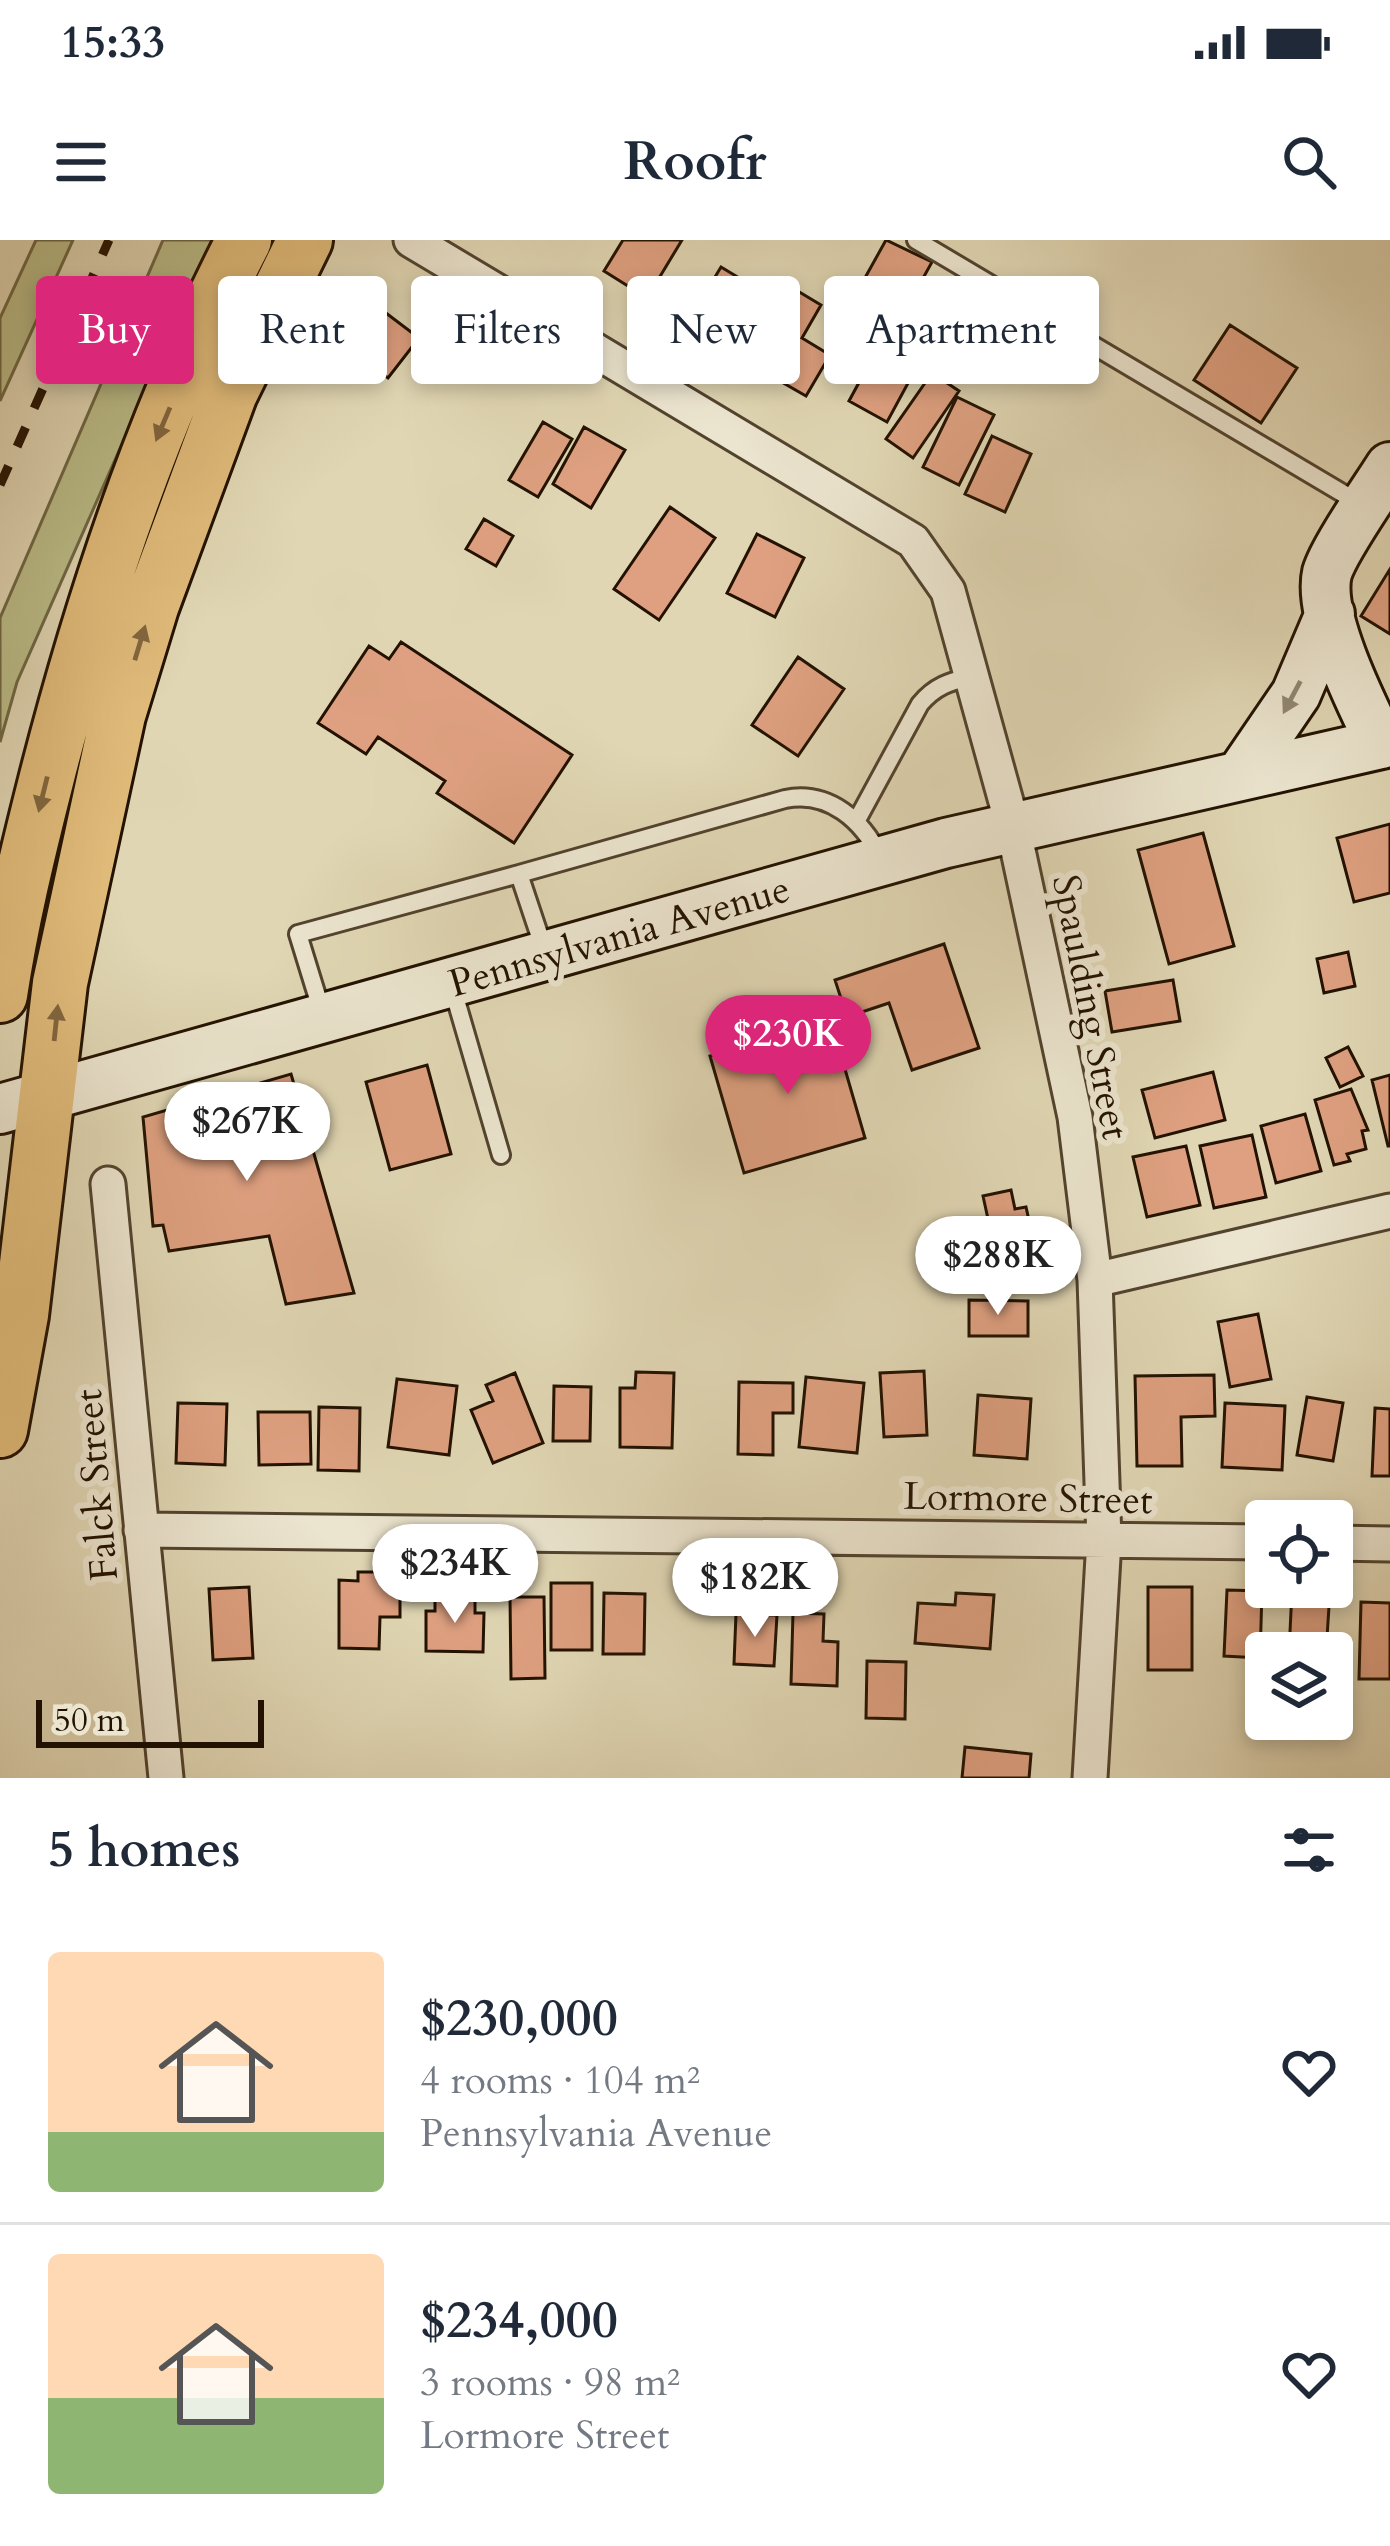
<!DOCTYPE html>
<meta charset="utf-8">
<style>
:root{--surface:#fff;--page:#f6f6f7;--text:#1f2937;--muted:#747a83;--line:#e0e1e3;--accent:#db2777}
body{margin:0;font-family:Cardo,serif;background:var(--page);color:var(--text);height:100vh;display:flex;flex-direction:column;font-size:45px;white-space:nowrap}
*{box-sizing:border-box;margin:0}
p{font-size:39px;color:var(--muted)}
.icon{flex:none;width:66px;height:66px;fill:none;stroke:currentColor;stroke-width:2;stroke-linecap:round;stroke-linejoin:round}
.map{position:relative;height:1538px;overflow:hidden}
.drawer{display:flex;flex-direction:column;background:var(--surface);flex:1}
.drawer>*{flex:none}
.banner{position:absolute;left:36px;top:36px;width:1320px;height:108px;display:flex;gap:24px}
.tools{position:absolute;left:1245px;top:1260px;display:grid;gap:24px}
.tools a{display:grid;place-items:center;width:108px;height:108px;border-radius:12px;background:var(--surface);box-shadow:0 6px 18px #0003;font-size:60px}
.scale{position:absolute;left:36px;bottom:30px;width:228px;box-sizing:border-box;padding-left:12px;border:6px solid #231201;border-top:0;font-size:33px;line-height:42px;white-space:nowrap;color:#231201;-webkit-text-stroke:9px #ebe4ce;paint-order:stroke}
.price{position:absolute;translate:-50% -102px;padding:0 27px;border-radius:42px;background:#fff;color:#222;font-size:39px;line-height:78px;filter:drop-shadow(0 3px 6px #0008)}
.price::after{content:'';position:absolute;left:50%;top:72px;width:36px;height:27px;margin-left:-18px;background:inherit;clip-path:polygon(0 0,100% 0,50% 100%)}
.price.on{background:var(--accent);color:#fff}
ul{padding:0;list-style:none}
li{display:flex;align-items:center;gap:36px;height:300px;padding:0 48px}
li+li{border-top:3px solid var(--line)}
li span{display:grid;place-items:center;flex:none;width:336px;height:240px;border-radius:12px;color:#555}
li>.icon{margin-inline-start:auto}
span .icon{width:144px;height:144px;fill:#fffc;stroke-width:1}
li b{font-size:51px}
h2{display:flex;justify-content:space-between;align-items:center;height:144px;padding:0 48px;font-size:51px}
.chip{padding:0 42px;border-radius:12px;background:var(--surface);box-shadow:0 6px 18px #0003;font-size:42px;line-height:108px}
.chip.on{background:var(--accent);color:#fff}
.status{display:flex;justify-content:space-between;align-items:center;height:84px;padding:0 60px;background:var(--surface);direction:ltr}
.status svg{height:33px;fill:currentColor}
header{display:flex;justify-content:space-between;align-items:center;height:156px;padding:0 48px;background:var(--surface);font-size:54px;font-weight:700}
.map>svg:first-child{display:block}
</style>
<div class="status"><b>15:33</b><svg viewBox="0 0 49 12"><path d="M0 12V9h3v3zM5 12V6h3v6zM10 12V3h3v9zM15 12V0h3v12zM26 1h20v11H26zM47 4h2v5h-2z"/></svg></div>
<header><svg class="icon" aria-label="menu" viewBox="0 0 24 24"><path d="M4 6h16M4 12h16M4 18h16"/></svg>Roofr<svg class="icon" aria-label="search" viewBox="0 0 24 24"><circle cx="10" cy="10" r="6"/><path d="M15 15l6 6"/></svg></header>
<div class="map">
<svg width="1390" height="1538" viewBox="0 0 1390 1538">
<rect width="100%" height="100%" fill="#e0d6b3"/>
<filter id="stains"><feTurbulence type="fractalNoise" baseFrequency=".00167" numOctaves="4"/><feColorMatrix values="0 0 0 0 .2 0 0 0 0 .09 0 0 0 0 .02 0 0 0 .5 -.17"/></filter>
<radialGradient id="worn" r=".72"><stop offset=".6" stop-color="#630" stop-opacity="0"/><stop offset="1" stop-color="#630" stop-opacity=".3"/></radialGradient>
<path fill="#babc88" stroke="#6e6744" stroke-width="3" d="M36,0H73L0,161V78Z
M163,0H212L17,442L0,502V378Z"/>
<path fill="#dea080" stroke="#231201" stroke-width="3" d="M623,0H682L647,58L604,31Z
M886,0L932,22L901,78L856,54Z
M721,27L759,50L725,108L686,85Z
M796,50L821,65L802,98L830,115L806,156L752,125Z
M382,70L419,98L388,138L352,111Z
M1230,85L1297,128L1261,183L1194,140Z
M883,98L921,119L887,182L849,161Z
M932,133L959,151L913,218L886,199Z
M957,157L994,175L959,245L923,227Z
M543,182L572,199L538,257L509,240Z
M584,187L625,210L591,268L553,244Z
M992,196L1031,214L1005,272L965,254Z
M670,267L715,298L659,380L614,349Z
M484,279L513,296L496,326L466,309Z
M757,294L804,318L775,377L727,353Z
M1390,329V394L1361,376Z
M401,402L572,515L514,603L437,553L445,541L378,497L366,514L318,483L369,406L389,419Z
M798,417L844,449L798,516L752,485Z
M1390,584V653L1354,662L1337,598Z
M1203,593L1234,706L1169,724L1138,610Z
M944,704L979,808L912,830L889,763L847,777L835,740Z
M1348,712L1355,746L1324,753L1317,719Z
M1173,740L1180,781L1112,792L1105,751Z
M831,781L865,898L744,933L710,816Z
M1348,807L1363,836L1340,847L1326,818Z
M427,825L451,914L390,930L366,842Z
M1213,832L1225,880L1155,898L1142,850Z
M291,834L354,1053L286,1064L269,996L169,1011L163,985L153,986L143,877Z
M1390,835V906H1388L1372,840Z
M1351,849L1368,890L1362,891L1366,909L1347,914L1350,921L1334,925L1315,860Z
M1305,874L1321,931L1276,943L1261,886Z
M1252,895L1266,957L1214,968L1200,906Z
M1186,906L1200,965L1147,977L1133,917Z
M1011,950L1015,969L1026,967L1034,1003L975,1014L968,983L988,979L983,956Z
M969,1060L1028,1061V1096H969Z
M1258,1074L1271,1139L1230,1147L1218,1082Z
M924,1131L927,1195L884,1197L880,1133Z
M636,1132L674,1133L672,1208L620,1207V1148H635Z
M515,1133L543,1203L493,1223L471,1170L493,1161L486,1145Z
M1214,1135L1215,1176L1181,1177L1182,1226H1137L1135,1136Z
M806,1137L864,1143L857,1213L799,1207Z
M397,1139L457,1146L449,1215L388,1207Z
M739,1142L793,1143V1173H773V1215L738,1214Z
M554,1146L591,1147L590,1201H553Z
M978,1155L1031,1159L1027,1219L974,1215Z
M1307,1157L1343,1163L1333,1221L1297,1215Z
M178,1163L227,1164L225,1225L176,1223Z
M1225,1163L1285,1166L1282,1230L1222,1227Z
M319,1167L360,1168L359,1231L318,1230Z
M1375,1168L1390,1169V1236H1372Z
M258,1172H310L311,1224L259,1225Z
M358,1332H400V1377H380L379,1409L339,1408V1340L358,1341Z
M551,1343H592V1410H551Z
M249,1347L253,1418L213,1420L209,1349Z
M1148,1347H1192V1430H1148Z
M1227,1350L1262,1351L1260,1418L1224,1416Z
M1292,1350L1330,1351L1326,1413H1289Z
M604,1353L645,1354L644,1414H603Z
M956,1353L994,1355L990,1409L915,1403L918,1363L955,1365Z
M435,1356L475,1357V1373H484L483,1412L426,1411V1371H435Z
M510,1357H544L545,1438L511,1439Z
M1361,1362L1390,1363V1439H1359Z
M793,1373L824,1374L823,1401L838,1402L837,1446L791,1444Z
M736,1374L777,1375L774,1426L734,1424Z
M867,1421L906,1422L905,1479L866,1478Z
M965,1507L1031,1514L1029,1538H962Z"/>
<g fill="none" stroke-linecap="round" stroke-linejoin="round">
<g stroke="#52432e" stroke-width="22">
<path id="lane" d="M916,0L1359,263
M857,580L920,464C935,446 949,442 972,436
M544,709L519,634L785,559C829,550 863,581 880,617
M451,743L501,915
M322,772L298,694L519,634"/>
</g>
<g stroke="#52432e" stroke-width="39">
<path id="street" d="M411,0L913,301L948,351L1013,587L1075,877L1095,1040L1104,1300L1090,1538
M108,944L166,1538
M1095,1040L1390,971
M141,1290L1266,1302
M1332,1303L1390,1304"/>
</g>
<g stroke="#231201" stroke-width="54">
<path id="secondary" d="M1381,504C1362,465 1317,376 1327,333C1334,309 1375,251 1390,227
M1242,533L1296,454L1330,374
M0,869L946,603L1390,502"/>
</g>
<g stroke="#231201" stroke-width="60">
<path id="primary" d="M0,755C11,682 28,612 46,541C93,356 156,170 244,0
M0,1190L21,1075L60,743L118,475L151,367L230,153L305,0"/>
</g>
<use href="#lane" stroke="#ebe4ce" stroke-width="16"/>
<use href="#street" stroke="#ebe4ce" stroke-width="33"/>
<use href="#secondary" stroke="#ebe4ce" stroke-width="48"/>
<use href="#primary" stroke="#e0bb7a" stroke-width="54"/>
<path stroke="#231201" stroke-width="9" stroke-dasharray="21 21" stroke-linecap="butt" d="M0,245L109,0"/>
</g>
<defs><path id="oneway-solid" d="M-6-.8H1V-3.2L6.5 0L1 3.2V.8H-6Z" transform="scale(3)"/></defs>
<g fill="#82663e">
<use href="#oneway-solid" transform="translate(163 184) rotate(113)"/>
<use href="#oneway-solid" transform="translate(140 403) rotate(-73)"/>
<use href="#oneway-solid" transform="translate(43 554) rotate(104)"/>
<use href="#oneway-solid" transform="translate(56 783) rotate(-84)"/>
</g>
<use fill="#918672" href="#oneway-solid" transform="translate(1292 457) rotate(118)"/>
<g text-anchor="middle" stroke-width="12" stroke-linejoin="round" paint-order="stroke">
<g font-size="39" fill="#231201" stroke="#ebe4ce">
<text transform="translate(619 695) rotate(-16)" y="14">Pennsylvania Avenue</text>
<text transform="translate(1092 767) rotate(79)" y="14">Spaulding Street</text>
<text transform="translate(95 1245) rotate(-95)" y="14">Falck Street</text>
<text transform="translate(1028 1257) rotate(1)" y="14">Lormore Street</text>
</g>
</g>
<rect width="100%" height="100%" filter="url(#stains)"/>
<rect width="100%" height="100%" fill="url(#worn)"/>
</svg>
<div class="tools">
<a><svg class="icon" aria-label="locate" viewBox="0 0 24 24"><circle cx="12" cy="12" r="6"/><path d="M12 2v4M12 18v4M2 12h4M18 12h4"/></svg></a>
<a><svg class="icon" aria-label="layers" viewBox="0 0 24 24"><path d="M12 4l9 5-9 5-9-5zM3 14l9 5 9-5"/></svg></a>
</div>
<div class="scale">50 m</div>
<b class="price on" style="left:788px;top:857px">$230K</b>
<b class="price" style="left:247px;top:944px">$267K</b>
<b class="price" style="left:998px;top:1078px">$288K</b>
<b class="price" style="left:455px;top:1386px">$234K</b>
<b class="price" style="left:755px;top:1400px">$182K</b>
<div class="banner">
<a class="chip on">Buy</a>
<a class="chip">Rent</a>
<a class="chip">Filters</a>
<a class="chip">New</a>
<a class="chip">Apartment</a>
</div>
</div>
<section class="drawer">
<h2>5 homes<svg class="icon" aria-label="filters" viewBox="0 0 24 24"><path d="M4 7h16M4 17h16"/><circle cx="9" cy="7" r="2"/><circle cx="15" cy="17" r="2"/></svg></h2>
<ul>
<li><span style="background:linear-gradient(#ffd9b3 75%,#8fb573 0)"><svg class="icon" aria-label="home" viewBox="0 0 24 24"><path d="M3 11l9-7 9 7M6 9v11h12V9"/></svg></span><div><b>$230,000</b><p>4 rooms · 104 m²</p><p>Pennsylvania Avenue</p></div><svg class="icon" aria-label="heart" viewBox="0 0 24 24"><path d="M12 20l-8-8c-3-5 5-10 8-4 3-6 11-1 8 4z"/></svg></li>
<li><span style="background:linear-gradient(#ffd9b3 60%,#8fb573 0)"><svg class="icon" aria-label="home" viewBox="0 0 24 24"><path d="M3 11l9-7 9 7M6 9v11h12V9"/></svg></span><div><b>$234,000</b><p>3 rooms · 98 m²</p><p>Lormore Street</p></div><svg class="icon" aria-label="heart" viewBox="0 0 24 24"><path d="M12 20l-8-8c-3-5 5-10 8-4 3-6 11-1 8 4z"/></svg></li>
</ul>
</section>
